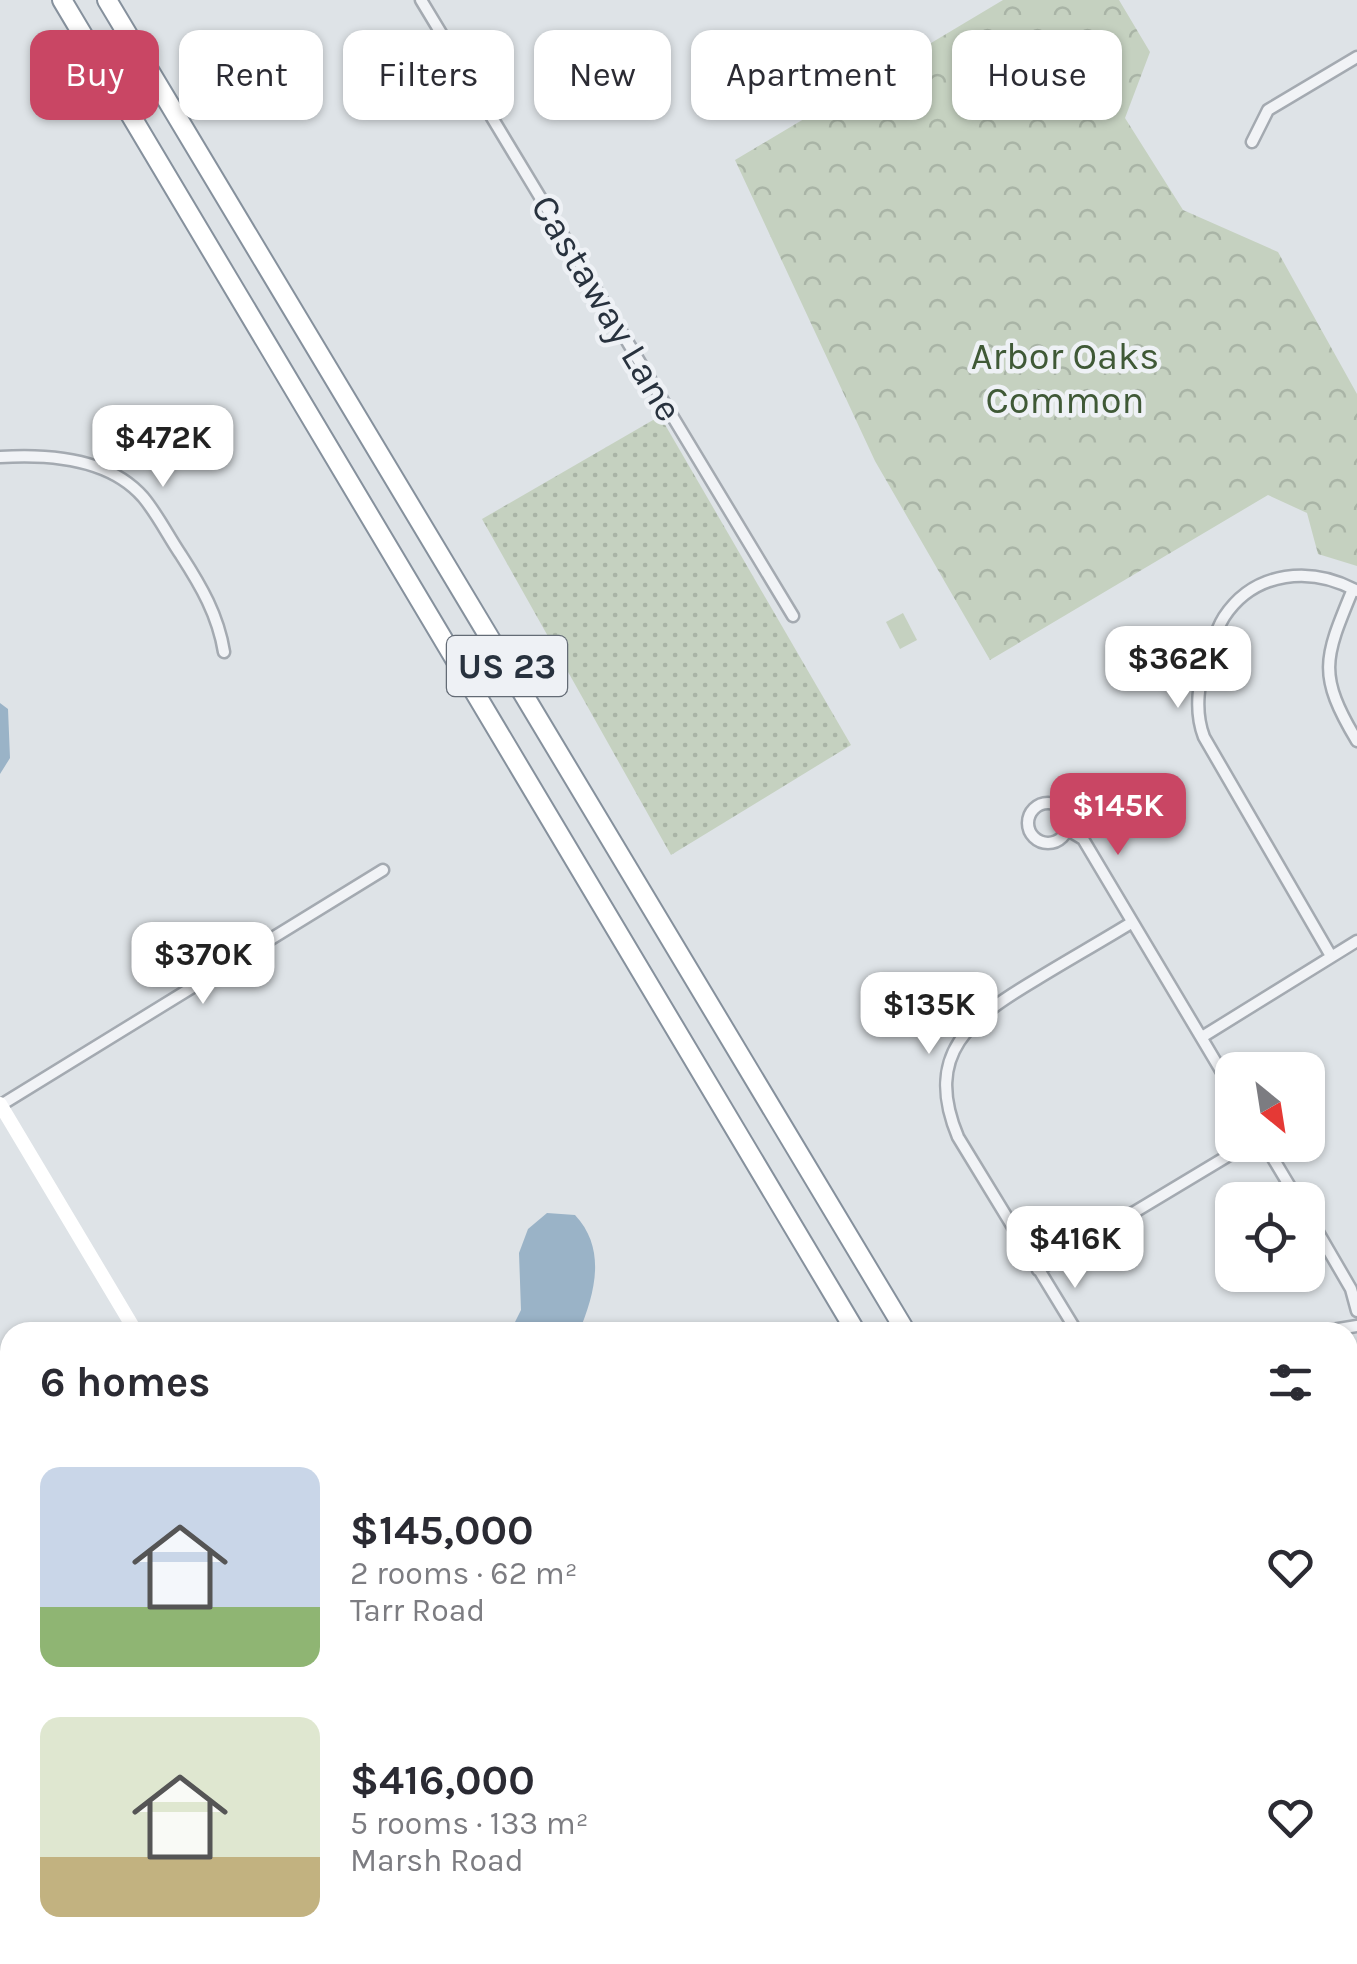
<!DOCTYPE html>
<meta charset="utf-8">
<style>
:root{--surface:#fff;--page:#f2f2f3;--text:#2b2b33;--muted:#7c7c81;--accent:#c94664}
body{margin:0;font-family:Karla,sans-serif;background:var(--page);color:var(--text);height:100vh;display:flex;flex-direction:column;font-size:38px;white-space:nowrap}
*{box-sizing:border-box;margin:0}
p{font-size:32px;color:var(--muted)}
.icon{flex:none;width:55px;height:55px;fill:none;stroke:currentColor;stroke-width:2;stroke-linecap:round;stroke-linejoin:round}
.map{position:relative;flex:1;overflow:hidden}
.side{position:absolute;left:0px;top:1322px;width:1358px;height:642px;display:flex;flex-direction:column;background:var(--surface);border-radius:30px 30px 0 0;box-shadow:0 2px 8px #0004}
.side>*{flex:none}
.banner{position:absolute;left:30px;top:30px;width:1298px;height:90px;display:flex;gap:20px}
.needle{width:65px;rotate:150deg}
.controls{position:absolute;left:1215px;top:1052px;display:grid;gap:20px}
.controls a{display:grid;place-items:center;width:110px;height:110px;border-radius:20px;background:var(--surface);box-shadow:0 2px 8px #0004;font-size:50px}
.price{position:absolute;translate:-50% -85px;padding:0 22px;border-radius:20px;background:#fff;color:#222;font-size:32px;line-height:65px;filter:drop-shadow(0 2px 5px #0008)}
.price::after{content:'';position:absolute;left:50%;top:60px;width:30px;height:22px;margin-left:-15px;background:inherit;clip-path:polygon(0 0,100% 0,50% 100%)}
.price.current{background:var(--accent);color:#fff}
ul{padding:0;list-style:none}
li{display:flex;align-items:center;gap:30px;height:250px;padding:0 40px}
li span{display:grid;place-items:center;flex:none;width:280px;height:200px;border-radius:20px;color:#555}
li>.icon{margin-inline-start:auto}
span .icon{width:120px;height:120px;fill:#fffc;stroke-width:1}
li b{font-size:42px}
h2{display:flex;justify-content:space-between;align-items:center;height:120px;padding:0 40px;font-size:42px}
.tag{padding:0 35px;border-radius:20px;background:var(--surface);box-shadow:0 2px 8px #0004;font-size:35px;line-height:90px}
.tag.current{background:var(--accent);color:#fff}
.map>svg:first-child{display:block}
</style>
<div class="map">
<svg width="1357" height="1964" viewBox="0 0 1357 1964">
<defs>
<pattern id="grass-dots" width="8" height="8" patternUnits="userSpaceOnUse" patternTransform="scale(2.5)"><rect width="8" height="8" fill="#c5d1c0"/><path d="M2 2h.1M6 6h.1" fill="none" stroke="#a9b4a6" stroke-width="1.8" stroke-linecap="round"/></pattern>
<pattern id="forest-crowns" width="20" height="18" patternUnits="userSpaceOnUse" patternTransform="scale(2.5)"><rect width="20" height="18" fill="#c5d1c0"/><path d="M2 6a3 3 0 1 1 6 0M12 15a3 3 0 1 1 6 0" fill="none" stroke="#a9b4a6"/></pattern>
</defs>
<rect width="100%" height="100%" fill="#dee3e7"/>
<path fill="url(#grass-dots)" d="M660,416L851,745L671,855L482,519Z"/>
<path fill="url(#forest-crowns)" d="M1003,0H1119L1150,52L1125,118L1183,210L1278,252L1357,394V566L1318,554L1307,513L1268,495L990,660L875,461L735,160Z
M0,1549L10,1553V1955H116L99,1964H0Z"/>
<path fill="#c5d1c0" d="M903,613L917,640L900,649L886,622Z"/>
<path fill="#9ab3c7" d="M0,703L8,709L10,758L0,774Z
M547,1213L575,1215C607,1249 595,1293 579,1332H510L521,1310L519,1253L528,1229Z"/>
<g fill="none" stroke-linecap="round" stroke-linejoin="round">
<g stroke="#a4aab1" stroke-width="15">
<path id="minor" d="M421,0L793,616
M1252,142L1268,110L1357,57
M0,457C47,454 109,458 143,497C158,515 168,536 181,555C201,586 218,615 224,652
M1353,589C1324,659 1317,674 1357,741
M1028 823a20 20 0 1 1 40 0a20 20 0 1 1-40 0Z
M1068,830L1083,839L1232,1089
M1331,956L1204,737C1194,711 1198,679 1209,653C1213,641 1217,628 1224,617C1255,570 1312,566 1357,591
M1202,1037L1357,941
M1,1105L383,870
M1265,1145L1298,1200
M1308,1215L1351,1289L1357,1311
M1038,1270L1246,1145
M1077,1332L958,1137C923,1053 970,1019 1037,979C1068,960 1100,942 1131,923
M1320,1332L1357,1326
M1348,1853L1357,1850
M1138,1964L1143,1963"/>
</g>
<g stroke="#86919d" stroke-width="22">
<path id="motorway" d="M62,0L856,1332
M107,0L906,1332
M1230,1955L1235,1964
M1286,1955L1292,1964"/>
</g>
<use href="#minor" stroke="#f1f3f6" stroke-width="10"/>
<path stroke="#fff" stroke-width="14" d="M0,1104L136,1332
M507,1955L513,1964"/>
<use href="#motorway" stroke="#fff" stroke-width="18"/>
</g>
<g text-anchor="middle" stroke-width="9" stroke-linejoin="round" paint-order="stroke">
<rect fill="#eef1f5" stroke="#636b75" stroke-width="2.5" x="447" y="636" width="120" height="60" rx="8"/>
<g font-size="35" font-weight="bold" fill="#28323e">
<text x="507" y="678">US 23</text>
</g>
<g font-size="38" fill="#28323e" stroke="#eef1f5">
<text transform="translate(607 308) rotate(59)" y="13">Castaway Lane</text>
</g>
<g font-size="38" fill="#3f5936" stroke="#eef1f5">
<text x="1065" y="369">Arbor Oaks<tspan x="1065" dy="44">Common</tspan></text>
</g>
</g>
</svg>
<div class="controls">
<a><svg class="needle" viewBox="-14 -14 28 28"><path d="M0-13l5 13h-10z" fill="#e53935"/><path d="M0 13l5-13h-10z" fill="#7c7c81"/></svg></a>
<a><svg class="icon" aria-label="locate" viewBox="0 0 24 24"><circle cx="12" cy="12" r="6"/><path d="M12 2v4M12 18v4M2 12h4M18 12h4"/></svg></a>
</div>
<b class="price" style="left:163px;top:490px">$472K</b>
<b class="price" style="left:1178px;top:711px">$362K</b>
<b class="price current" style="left:1118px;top:858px">$145K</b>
<b class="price" style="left:203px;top:1007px">$370K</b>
<b class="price" style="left:929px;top:1057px">$135K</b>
<b class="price" style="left:1075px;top:1291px">$416K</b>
<div class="banner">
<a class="tag current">Buy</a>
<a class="tag">Rent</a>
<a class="tag">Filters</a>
<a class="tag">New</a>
<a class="tag">Apartment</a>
<a class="tag">House</a>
</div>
<section class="side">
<h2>6 homes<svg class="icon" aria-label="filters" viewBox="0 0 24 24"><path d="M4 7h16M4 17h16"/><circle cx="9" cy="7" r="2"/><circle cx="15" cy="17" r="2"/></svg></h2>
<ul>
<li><span style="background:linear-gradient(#c9d6e8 70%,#8fb573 0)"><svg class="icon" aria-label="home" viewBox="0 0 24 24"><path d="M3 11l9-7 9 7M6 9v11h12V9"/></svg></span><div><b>$145,000</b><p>2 rooms · 62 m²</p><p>Tarr Road</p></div><svg class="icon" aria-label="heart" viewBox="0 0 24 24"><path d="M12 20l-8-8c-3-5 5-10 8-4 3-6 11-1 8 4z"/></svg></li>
<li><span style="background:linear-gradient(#dfe7d0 70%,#c2b280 0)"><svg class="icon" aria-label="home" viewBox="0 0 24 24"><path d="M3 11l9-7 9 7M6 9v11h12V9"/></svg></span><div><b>$416,000</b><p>5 rooms · 133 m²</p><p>Marsh Road</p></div><svg class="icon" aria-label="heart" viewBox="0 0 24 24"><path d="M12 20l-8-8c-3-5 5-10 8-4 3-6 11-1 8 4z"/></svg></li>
</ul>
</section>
</div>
